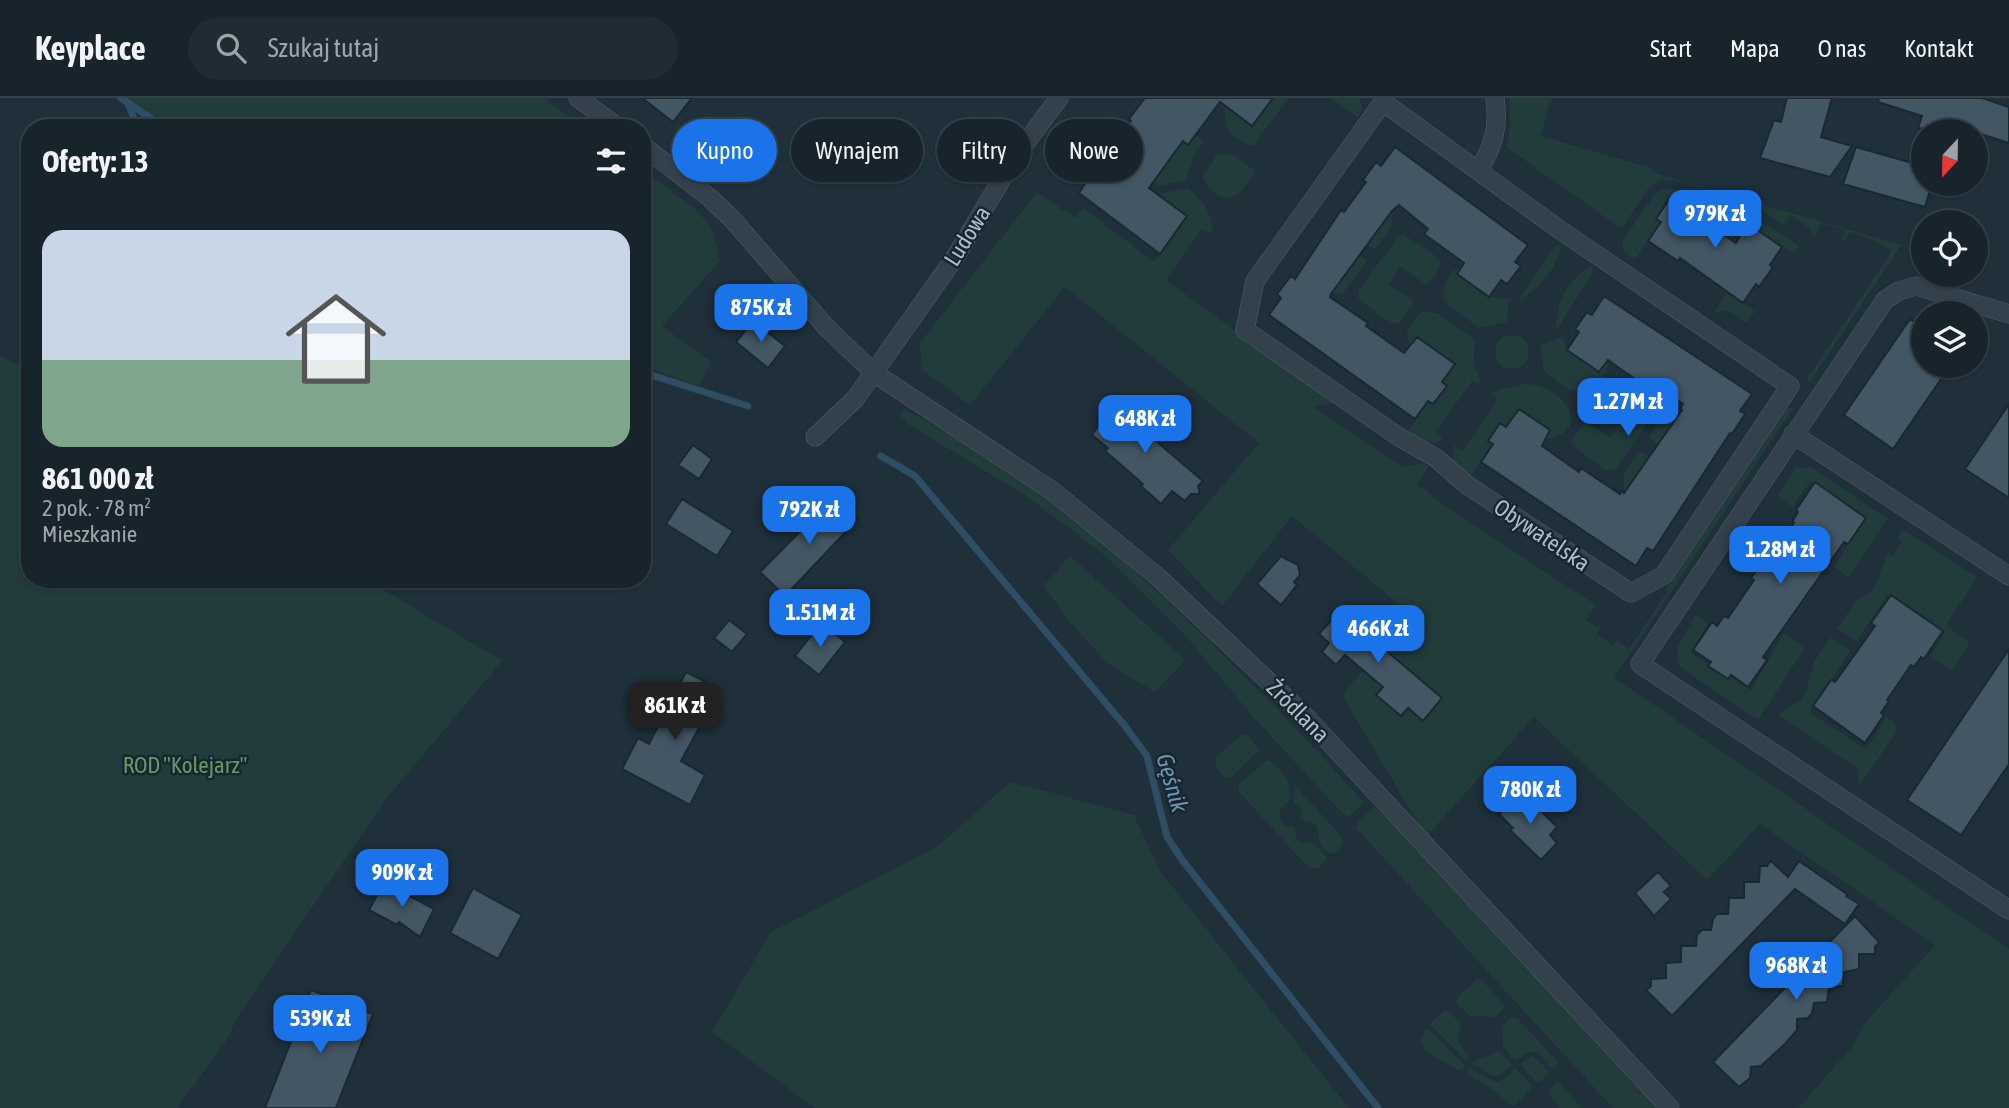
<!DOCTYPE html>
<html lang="pl">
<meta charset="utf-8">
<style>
:root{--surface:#17242c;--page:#202c34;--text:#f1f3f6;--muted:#9ea4a9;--line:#364148;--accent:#1a73e8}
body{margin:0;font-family:"Asap Condensed",sans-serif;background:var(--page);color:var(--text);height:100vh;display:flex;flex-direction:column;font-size:26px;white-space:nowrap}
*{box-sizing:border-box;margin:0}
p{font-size:23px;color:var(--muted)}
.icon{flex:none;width:38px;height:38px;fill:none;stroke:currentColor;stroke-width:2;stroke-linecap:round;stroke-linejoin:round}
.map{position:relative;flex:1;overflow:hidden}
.panel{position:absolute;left:21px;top:21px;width:630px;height:469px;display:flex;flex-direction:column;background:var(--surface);border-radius:28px;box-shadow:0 2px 5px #0004,0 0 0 2px var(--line)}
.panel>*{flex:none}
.guide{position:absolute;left:672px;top:21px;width:665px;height:63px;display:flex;gap:14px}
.needle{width:46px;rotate:202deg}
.buttons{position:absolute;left:1911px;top:21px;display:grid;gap:14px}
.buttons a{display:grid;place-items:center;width:77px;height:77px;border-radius:50%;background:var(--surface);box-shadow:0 2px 5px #0004,0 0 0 2px var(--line);font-size:35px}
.price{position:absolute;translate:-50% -60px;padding:0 16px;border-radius:14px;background:var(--accent);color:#fff;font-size:23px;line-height:46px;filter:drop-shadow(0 2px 4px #0008)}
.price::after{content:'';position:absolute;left:50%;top:42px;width:21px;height:16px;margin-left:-10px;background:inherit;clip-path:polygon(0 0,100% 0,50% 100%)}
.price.current{background:#222;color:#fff}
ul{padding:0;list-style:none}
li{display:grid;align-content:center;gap:14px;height:371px;padding:0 21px}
li span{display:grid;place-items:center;height:217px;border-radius:21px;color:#555}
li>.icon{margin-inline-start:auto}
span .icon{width:126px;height:126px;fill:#fffc;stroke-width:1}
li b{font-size:30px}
h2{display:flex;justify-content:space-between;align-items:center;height:84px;padding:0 21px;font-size:30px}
.pill{padding:0 24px;border-radius:32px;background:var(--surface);box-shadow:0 2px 5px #0004,0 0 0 2px var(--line);font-size:24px;line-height:63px}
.pill.current{background:var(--accent);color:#fff}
header{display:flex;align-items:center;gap:42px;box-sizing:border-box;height:98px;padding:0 35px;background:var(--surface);border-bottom:2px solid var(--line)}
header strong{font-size:33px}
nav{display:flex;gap:38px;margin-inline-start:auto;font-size:24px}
.search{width:490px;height:63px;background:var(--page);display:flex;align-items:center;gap:18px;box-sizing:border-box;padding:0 24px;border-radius:38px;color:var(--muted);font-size:26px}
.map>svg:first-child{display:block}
</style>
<header>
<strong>Keyplace</strong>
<div class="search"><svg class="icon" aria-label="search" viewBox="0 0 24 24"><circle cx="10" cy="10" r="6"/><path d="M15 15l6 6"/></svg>Szukaj tutaj</div>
<nav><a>Start</a><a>Mapa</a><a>O nas</a><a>Kontakt</a></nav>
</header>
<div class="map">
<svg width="2009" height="1010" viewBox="0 0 2009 1010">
<rect width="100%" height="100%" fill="#1f303b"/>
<path fill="#213c3b" d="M116,0H544L585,30H178Z
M1273,0H1288L1254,47L1251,48C1227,35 1226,37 1224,7L1252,28Z
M1331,0H1360L1362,12L1358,20Z
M1509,0H1552L1540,38L1651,70V74L1901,147L1810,284L1806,282L1892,153L1876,143L1850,134L1840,148L1845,132L1820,125L1815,140L1807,128L1791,117L1784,127L1744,102L1674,82H1661L1649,89L1623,128L1619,129L1506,49L1510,27Z
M1196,36L1204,43L1194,57L1186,82L1160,88L1153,84L1183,43L1188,47Z
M1221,56L1235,58L1255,73C1250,80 1245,91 1238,96C1223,106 1207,93 1203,78L1216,58Z
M642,72L693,109L712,130L720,163L662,228L711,264L699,288L642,268Z
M1188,90C1201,101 1212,114 1212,132L1208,136L1202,131L1166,182L1334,305L1314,309L1402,369L1423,365L1429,368L1417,386L1445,408L1596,507L1586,522L1600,531L1597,537L1613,547L1616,542L1629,551L1666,495L1667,490L1787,310H1793L1614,580C1747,669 1877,761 2009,851V1010H1798L1851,950L1865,925L1935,847L1760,726L1707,782L1534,619L1426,739L1342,597L1411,516L1292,418L1222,508L1168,452L1259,345L1065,189L970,307L922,272L920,245L1037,94L1075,120L1083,110L1154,164L1187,118L1159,96Z
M1663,91H1673L1705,100L1707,105L1698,119L1671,101L1661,124L1635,161L1624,153L1622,144L1654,97Z
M1721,104L1739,109L1744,114L1731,137L1742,145L1737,152L1702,128L1716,106Z
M1392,113C1395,129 1385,139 1375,151L1368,146Z
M1754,119L1799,148L1794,156L1753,129L1747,136L1743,133Z
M1403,136L1439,160L1441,168L1427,187L1401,169L1389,186L1414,204L1400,224L1396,226L1391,225L1359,202L1358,193L1399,138Z
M1561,145C1558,172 1539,189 1518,204L1551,153Z
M1360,157L1366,161L1365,166L1343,195L1331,196Z
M1465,166L1458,177L1489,199L1509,201L1507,224L1479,230L1445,204C1438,191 1452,169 1465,166Z
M1594,167L1590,180L1557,231C1554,204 1570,179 1594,167Z
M1727,195L1755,213L1747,225L1728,212L1714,215Z
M1424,213L1437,215L1474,241C1476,249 1473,256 1474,265C1476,274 1481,279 1480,288L1472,283L1436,334L1443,340C1431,352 1419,340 1407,334L1428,303L1434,306L1447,288L1442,284L1455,266L1418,239L1409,250L1407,233L1419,216Z
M1495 254a17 17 0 1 1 34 0a17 17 0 1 1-34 0Z
M1562,239L1567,253L1599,274L1607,262L1608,269C1604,275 1600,284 1595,289C1580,304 1555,283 1544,272L1540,247Z
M0,257L30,275V481H366L502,563L386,701L236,921L229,939L177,1010H0Z
M1615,283L1621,284L1653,306L1654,315L1615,372L1606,373L1572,347V342L1585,323L1610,340L1621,324L1596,307L1611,285Z
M1525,286C1561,285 1598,332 1544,342L1550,332L1518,311L1506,329L1499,326L1488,342L1493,346L1471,378L1453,363L1454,347L1462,353L1498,301L1491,296L1501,291Z
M905,312C1023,370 1124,459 1216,550C1267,600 1316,651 1364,704L1349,719L1343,716L1255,621L1185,537L1101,454L1023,396L908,326L902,320L901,313Z
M1682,312L1659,347L1649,340C1658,327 1665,313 1682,312Z
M1642,354L1649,359L1624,395L1623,378L1638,355Z
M1811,369L1887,421L1849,480L1834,468L1866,420L1810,384L1792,409L1777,398L1795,370Z
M1903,432L1978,479L1946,527L1970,545L1952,572L1930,559L1945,535L1887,497L1857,543L1837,531L1855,504L1872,493L1877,485L1888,454L1892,459L1902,444L1898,439Z
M1070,458L1186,562L1155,594L1107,565L1071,525L1043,488Z
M1696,517L1708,525L1691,555L1751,592L1784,535L1805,550L1758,622L1683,571L1677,564L1678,547Z
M1831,539L1850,553L1810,615L1866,651L1887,619L1895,625L1897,633L1859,689L1858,671L1779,618L1782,613L1798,604L1806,595L1814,564Z
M1241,637H1247L1259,652L1232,679L1226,680L1217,670L1215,660Z
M1267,662L1271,663L1289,682V702L1280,712V721L1285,728L1294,729L1297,742L1302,745H1314L1326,759V763L1318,770H1310L1304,765L1239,694L1238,687Z
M1010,684L1134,717L1160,773L1349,1010H815L712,934L771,834L937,749Z
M1295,690L1298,691L1342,739V747L1334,756C1315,749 1321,739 1315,726L1302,722L1301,712L1294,704Z
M1375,708L1472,807L1658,1010H1613L1356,730L1358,724Z
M1477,881L1483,883L1504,907L1503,912L1495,919L1470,918L1457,906V899Z
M1444,913L1449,914L1460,924L1458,944L1468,958L1467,963L1430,926Z
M1512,919L1518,921L1558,964L1554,972L1537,954L1526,955L1516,963L1503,948L1502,929Z
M1426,930L1465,967L1462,971L1458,972L1426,954L1421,943Z
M1498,953L1512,967L1499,978H1492L1472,965C1476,960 1490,960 1498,953Z
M1533,957L1550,975L1540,984L1535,983L1520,966Z
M1469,970L1496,984L1506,980L1515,970L1532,987V990L1516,1007L1512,1008L1494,993L1470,978L1468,975Z
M1557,982L1582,1010H1560L1549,997L1550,992Z"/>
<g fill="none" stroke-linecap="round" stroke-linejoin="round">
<path stroke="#2f4d63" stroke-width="7" d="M121,0L165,30
M128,6L138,30
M642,274L748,308
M881,358L915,378L1125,628L1147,658L1167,739L1183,763L1378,1010"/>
</g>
<path fill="#425663" stroke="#1a2832" stroke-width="2" d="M642,0H692L673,24Z
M1145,0H1273L1252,28L1220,4L1188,47L1183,43L1149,90L1187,118L1160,156L1079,95L1103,58L1106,59L1131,23L1129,21Z
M1787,0H1832L1821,39L1852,48L1830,79L1760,60L1774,22L1781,24Z
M1879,0H1982L2009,9V45L1940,23L1936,33L1918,30L1922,18L1878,4Z
M1395,49L1528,147L1515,164L1521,168L1507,186L1501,182L1489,199L1457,176L1464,165L1424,136L1428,131L1399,107L1392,113L1331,196L1330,199L1368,225L1366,228L1404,255L1417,239L1455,266L1442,284L1447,288L1433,306L1428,303L1415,321L1269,217L1281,200L1277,196L1291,178L1295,181L1341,112L1344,114L1366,84L1363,82L1376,64L1381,68Z
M1856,49L1923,68V86H1932L1925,109L1843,86Z
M1670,100L1736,145L1743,133L1747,136L1753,129L1782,149L1770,167L1773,169L1759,189L1756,186L1743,205L1680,160L1678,163L1648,143L1661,124L1656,121Z
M1604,198L1752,296L1740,313L1745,316L1732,336L1730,335L1653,453L1647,450L1636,468L1481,364L1493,346L1488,343L1500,325L1506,329L1519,311L1550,332L1542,348L1579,374L1581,370L1620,396L1622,393L1624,395L1682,312L1680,311L1683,306L1652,284L1648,290L1608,262L1599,274L1567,252L1579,234L1575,231L1587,214L1592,217Z
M1910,221L1923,230V268H1950L1893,351L1844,317Z
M753,223L785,248L768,270L736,244Z
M2009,306V400L1965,371Z
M1137,309L1158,326L1149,337L1203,383L1198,388L1200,396H1191L1185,403L1172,393L1161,406L1141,388L1143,386L1105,353L1108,350L1092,337L1099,327L1097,318L1107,319L1114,310L1127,321Z
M693,347L712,361L699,381L678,367Z
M1815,384L1866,420L1848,446L1844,444L1789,522L1763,559L1767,562L1748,589L1731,577L1728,581L1708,568L1711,564L1693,552L1712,524L1717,528L1724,518L1728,520L1754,482L1751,480L1766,460L1768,462L1794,425L1792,424L1798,414L1796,412Z
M834,399L858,421L785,498L760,474Z
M682,401L733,433L717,458L666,426Z
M1281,458L1298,467L1300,477L1294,484L1297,487L1281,507L1257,486Z
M1891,497L1943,533L1924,561L1921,559L1914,569L1911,567L1887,602L1889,603L1881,615L1884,617L1865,645L1813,608L1831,582L1835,584L1875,528L1871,525Z
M1344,508L1387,546L1383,550L1442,600L1423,623L1408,610L1401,618L1376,597L1383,589L1345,557L1336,567L1322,554L1329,545L1319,536Z
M729,522L747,536L732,554L714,540Z
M821,525L845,544L819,577L795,558Z
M2009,551V666L1961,737L1907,702Z
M686,574L720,591L681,663L705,677L690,707L622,671L638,640L649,646Z
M1519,696L1533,709L1535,707L1557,729L1550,737L1557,745L1541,762L1510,732L1513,730L1499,716Z
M1771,763L1788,779L1799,763L1847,796L1846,798L1859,806L1845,826L1795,791L1672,918L1646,892L1651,888V881L1666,880V865L1681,864V848H1696L1697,837L1702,832H1711L1713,821L1717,816H1728L1729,800H1744V784H1759L1760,768H1767Z
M1658,774L1671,788L1664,794L1671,801L1654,818L1635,795Z
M384,784L434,811L420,839L399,824L397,827L369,812Z
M473,790L522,817L498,861L450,835Z
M1855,818L1879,844L1875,849V856H1859V871L1844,874L1843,888L1829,889L1827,904L1814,905L1812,915L1808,920L1797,921V932L1786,945L1761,968L1751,969L1750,980L1739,989L1713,964Z
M311,892L373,916L346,984L336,1010H265Z"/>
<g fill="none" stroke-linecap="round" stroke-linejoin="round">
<g stroke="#515f69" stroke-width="19">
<path id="minor" d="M578,0L619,30
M1383,4L1560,132L1790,288L1664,477L1631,495L1467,387L1436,360L1399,339L1245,232L1255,183Z
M642,47L710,100L731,120L827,230L874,275L1054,394L1159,480L1304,617L1670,1010
M1478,73C1494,48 1499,29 1495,0
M2009,216L1916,188L1899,193L1885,202L1640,566L2009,812
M1793,336L2009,478
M815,339L855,301L956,158L1015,59L1059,0"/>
</g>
<use href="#minor" stroke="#33414c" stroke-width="18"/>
</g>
<g text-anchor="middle" stroke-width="5" stroke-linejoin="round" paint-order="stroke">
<g font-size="23" fill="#aebcc8" stroke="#182630">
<text transform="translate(967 138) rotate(-58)" y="8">Ludowa</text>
<text transform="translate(1542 437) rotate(34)" y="8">Obywatelska</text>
<text transform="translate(1298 613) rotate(45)" y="8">Źródlana</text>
</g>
<g font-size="23" fill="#629b66" stroke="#182630">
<text x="185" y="675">ROD "Kolejarz"</text>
</g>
<g font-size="24" font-style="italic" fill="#6b94af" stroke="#182630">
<text transform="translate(1172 685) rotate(74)" y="8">Gęśnik</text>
</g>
</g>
</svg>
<div class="buttons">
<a><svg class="needle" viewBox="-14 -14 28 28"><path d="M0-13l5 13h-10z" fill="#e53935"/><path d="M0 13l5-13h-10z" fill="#9ea4a9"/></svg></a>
<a><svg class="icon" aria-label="locate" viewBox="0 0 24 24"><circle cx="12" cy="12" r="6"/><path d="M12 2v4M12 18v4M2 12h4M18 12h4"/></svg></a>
<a><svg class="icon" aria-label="layers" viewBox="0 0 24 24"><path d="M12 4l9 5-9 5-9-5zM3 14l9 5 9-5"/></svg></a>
</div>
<b class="price" style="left:1715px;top:152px">979K zł</b>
<b class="price" style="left:761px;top:246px">875K zł</b>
<b class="price" style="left:1628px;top:340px">1.27M zł</b>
<b class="price" style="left:1145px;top:357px">648K zł</b>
<b class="price" style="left:809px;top:448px">792K zł</b>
<b class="price" style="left:1780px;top:488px">1.28M zł</b>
<b class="price" style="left:820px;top:551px">1.51M zł</b>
<b class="price" style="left:1378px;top:567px">466K zł</b>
<b class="price current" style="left:675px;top:644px">861K zł</b>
<b class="price" style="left:1530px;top:728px">780K zł</b>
<b class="price" style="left:402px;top:811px">909K zł</b>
<b class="price" style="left:1796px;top:904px">968K zł</b>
<b class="price" style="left:320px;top:957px">539K zł</b>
<div class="guide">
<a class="pill current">Kupno</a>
<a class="pill">Wynajem</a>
<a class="pill">Filtry</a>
<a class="pill">Nowe</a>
</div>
<section class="panel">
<h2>Oferty: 13<svg class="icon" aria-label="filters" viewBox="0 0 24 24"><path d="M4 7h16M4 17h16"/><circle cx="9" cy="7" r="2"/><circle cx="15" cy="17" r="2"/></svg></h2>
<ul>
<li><span style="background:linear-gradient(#c9d6e8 60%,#7fa58c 0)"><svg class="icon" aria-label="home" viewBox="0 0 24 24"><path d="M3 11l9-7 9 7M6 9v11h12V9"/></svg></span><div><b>861 000 zł</b><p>2 pok. · 78 m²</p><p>Mieszkanie</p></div></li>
</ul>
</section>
</div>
